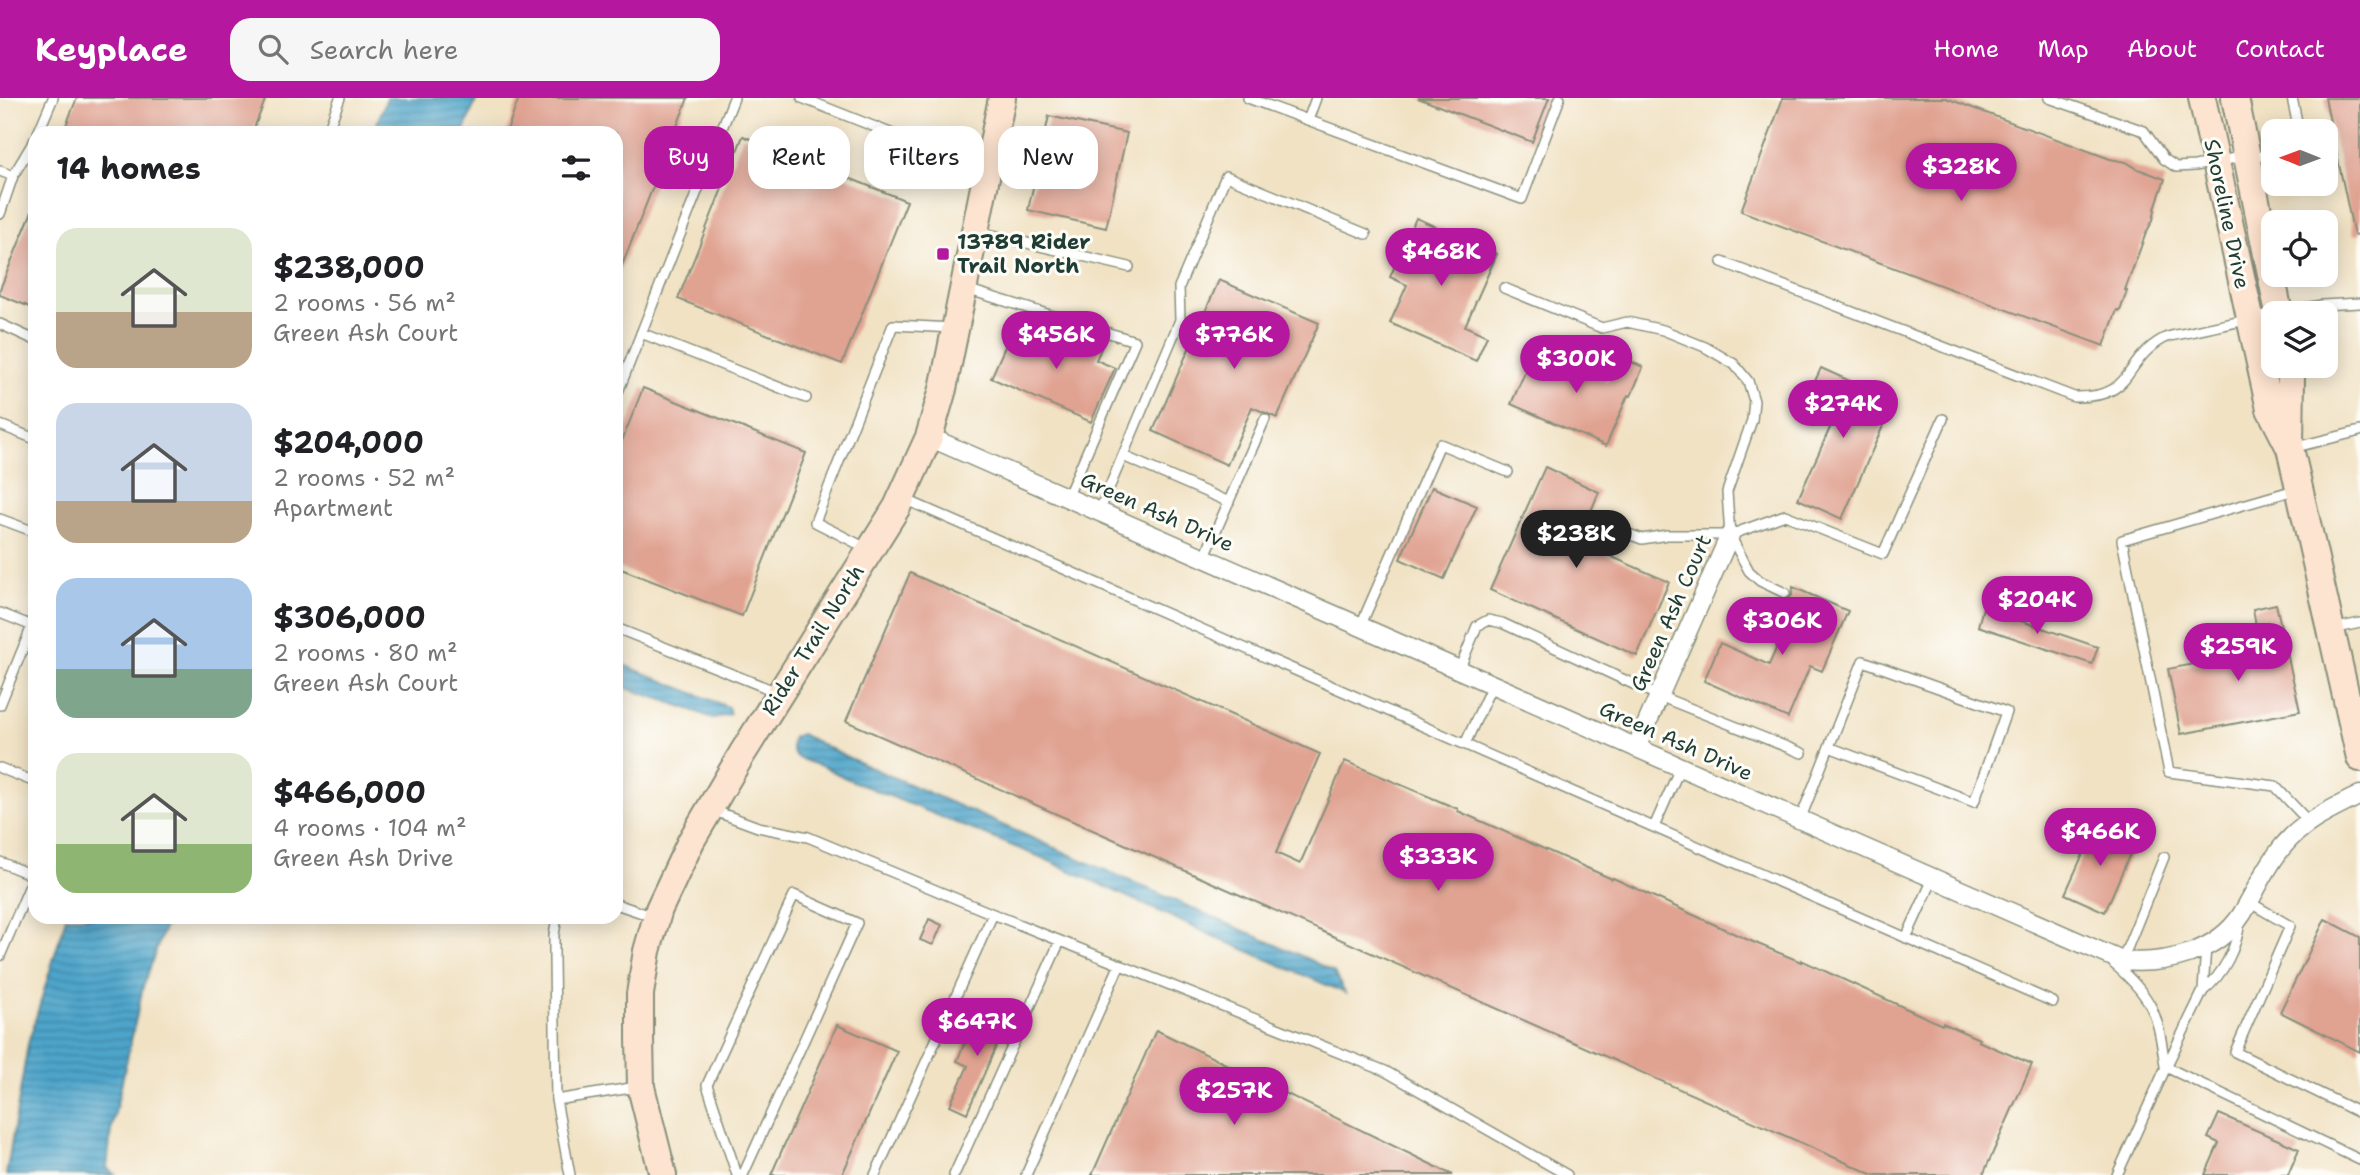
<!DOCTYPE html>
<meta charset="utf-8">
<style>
:root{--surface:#fff;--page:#f6f6f6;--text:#202124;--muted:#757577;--accent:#b5179e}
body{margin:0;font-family:"Shantell Sans",sans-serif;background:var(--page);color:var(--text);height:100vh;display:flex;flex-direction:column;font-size:26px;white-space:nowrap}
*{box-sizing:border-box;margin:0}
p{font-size:23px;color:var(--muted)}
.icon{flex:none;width:38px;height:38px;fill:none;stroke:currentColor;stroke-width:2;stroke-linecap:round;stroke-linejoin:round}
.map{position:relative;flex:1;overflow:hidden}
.panel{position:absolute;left:28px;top:28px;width:595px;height:798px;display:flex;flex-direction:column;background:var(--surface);border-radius:21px;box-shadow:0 4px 18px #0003}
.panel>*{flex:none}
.hud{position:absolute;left:644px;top:28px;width:665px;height:63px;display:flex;gap:14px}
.needle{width:46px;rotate:271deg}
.tools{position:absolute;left:2261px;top:21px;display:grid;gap:14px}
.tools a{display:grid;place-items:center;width:77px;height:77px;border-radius:14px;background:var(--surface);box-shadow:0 4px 18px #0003;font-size:35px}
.price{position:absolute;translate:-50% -60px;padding:0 16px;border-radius:24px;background:var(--accent);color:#fff;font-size:23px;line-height:46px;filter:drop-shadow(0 2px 4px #0008)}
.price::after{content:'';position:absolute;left:50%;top:42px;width:21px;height:16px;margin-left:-10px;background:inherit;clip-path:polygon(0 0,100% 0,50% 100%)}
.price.selected{background:#222;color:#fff}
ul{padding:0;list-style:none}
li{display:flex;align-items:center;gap:21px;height:175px;padding:0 28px}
li span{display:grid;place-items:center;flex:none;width:196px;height:140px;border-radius:21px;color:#555}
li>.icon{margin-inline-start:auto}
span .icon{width:84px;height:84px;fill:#fffc;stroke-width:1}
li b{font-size:30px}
h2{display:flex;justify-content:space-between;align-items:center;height:84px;padding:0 28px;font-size:30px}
.chip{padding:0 24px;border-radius:21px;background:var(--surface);box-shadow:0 4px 18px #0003;font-size:24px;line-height:63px}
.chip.selected{background:var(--accent);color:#fff}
header{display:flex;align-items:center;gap:42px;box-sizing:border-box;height:98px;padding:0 35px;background:var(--accent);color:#fff}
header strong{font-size:33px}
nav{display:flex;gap:38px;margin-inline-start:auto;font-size:24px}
.search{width:490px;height:63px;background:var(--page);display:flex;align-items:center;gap:18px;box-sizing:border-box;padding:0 24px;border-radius:21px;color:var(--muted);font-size:26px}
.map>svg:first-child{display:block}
</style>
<header>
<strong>Keyplace</strong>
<div class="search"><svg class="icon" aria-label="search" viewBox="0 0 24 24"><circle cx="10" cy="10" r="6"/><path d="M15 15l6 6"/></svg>Search here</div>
<nav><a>Home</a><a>Map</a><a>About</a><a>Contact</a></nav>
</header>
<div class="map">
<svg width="2360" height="1077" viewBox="0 0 2360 1077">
<defs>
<pattern id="water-rules" width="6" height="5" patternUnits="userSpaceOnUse" patternTransform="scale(1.75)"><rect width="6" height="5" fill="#4da4ca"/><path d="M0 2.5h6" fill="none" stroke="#3f87a5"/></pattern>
</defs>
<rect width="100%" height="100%" fill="#fdfcf7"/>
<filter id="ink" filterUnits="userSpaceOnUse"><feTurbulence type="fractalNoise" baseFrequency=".0143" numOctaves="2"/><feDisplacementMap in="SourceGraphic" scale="14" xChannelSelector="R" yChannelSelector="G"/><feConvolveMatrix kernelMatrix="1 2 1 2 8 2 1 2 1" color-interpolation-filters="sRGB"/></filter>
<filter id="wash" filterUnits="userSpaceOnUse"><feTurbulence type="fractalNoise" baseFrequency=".00686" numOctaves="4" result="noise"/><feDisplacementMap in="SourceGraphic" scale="28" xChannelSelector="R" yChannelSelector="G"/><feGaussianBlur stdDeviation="1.57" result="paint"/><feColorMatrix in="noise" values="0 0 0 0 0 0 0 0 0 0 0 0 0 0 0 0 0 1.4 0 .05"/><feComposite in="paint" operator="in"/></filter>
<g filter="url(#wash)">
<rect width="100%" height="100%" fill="#f1e2c4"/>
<path fill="url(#water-rules)" stroke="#36707f" stroke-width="2" d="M387,0H477L463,35H373Z
M616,564L728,609L730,616L713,621C681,606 648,599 616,586Z
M801,636L847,659L1306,860L1334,874L1345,895L1213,838L1047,762L850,682C841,678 833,673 824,669C809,663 785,662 793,639Z
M66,819H168L143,889L111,1033L107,1070L115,1077H6L28,946Z"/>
<g id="blocks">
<path fill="#e0a291" d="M77,0H266L252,35H63Z
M519,0H688L617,180L616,35H506Z
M1418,0H1549L1532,44Z
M1783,0H1946L2110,61L2126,64L2138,71L2165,81L2156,107L2153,122L2146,135L2125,192L2127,193L2120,213L2117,212L2104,248L1741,113Z
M2325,0H2360V136L2354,137Z
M1049,18L1127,35L1106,130L1028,112Z
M743,38L907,103L842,266L678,201Z
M35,106V211L0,197V191Z
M1416,120L1497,156L1465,228L1487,238L1476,263L1390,225L1407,187L1390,179Z
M1219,182L1319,225L1277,320L1252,309L1227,367L1153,333Z
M1015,226L1065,248L1078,233L1104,244L1096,262L1115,270L1091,324L991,280Z
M1535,251L1607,283L1618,258L1643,269L1631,298L1628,297L1606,348L1511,306Z
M1821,270L1894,303L1842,421L1798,401L1834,321L1804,307Z
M643,290L806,355L742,518L616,469V358Z
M1545,369L1599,394L1578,444L1669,484L1637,558L1490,492Z
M1432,389L1477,408L1444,481L1400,461Z
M910,475L1320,656L1276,755L1300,766L1345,663L1458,711V713L1612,781L1613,780L1746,841L1801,864V862L1942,927L1943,925L1979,941L1978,943L2032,966L1983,1077H1874L846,623Z
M1793,489L1848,513L1822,573L1810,568L1788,620L1704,583L1720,545L1769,567L1795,508L1786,504L1792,497Z
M2276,506L2300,613L2181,636L2168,571L2256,554L2254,540L2258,539L2253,511Z
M1983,510L2098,549L2092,566L1978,528Z
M2096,727L2135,744L2105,814L2065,796Z
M929,821L942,827L933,847L920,842Z
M2325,821L2360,839V954L2280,914Z
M978,914L1006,926L967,1015L950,1007L968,968L957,963Z
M837,927L897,953L842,1077H771Z
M1156,932L1453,1077H1092Z
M2219,1016L2299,1051L2288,1077H2205L2219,1045L2208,1040Z"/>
</g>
</g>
<g filter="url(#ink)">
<use href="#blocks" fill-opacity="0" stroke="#88907c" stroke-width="2"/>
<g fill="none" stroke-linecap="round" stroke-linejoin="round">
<g stroke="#88907c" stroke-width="12">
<path id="lane" d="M802,0L986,73
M1248,0L1522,101L1560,0
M2049,0L2144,33L2164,61L2176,69L2195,68L2246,58H2273
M2292,0L2299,33
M1308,22L1316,0
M38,35L53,0
M327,35L340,0
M0,73L13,78L0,116
M13,78L35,41
M976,133L1129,169
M1722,164L2074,299C2137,300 2121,264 2163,241C2172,236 2185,236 2195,233C2221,228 2247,222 2273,215
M1504,190L1602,230L1627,224L1663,232L1705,249L1734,266L1748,283L1754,303L1752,322L1727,394L1730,437L1749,473L1760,483L1785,495
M966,191L1135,243L1067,400
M2282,214L2322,207L2360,205
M0,226L35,242
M641,235L806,300
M616,299L734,0
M0,327L35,341
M2292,350L2360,333
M1123,358L1229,404
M2298,391L2122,442L2169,674L2275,688L2309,724
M902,400L2053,904
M1099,414L1180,222L1179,189L1226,78L1366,136
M0,421L35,434
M1596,424L1642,441L1667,437H1730L1785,417L1883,456L1943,321
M868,451L815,424L893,227L954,230
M1204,460L1265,321
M0,515L35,529
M1360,529L1440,346L1508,374
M616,530L777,594
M2333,531L2360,525
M1459,572L1477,528L1488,522L1502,525L1659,598L1802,655
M0,607L32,528
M1465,646L1492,587
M0,670L35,684
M712,712L758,729L808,739L993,816L1385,973L1567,1077
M1800,722L1863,563L2006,614L1974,704L1829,649
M1654,729L1680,670
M0,764L34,778L35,774
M2249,804L2290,828L2235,954L2360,1015
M616,806L654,819
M557,819L554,837V860L556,1002L570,1077
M1906,840L1933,781
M0,858L34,778
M2122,863L2164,759
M2114,866C2154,900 2158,917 2165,968
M2203,893C2224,876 2237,849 2240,823
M2166,969L2360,1062
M556,1002L637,989
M737,1077L707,987L794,797L857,825L743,1077
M875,1077L993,816
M954,1077L1060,843
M1026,1077L1120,866
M2117,1077L2166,969L2203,893L2206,848"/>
</g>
<g stroke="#88907c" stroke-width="21">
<path id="street" d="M929,339L2122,863C2165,867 2217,855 2242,816C2256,793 2266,768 2284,747C2304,723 2333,711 2360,697
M1636,650L1730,437"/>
</g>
<g stroke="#88907c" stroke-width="30">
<path id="secondary" d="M2202,0L2270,311L2290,350L2360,660
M2235,0L2279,215
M2288,268L2291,280L2290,345
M663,1077L641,989L640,940V896L647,853L659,811L691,743L742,656L897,409L929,339L943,291L1002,0"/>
</g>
<use href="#lane" stroke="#fff" stroke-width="9"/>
<use href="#street" stroke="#fff" stroke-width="18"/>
<use href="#secondary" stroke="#fde4d0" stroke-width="26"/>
</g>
</g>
<rect fill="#b5179e" stroke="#fdfcf7" stroke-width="2.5" x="936" y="149" width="14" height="14" rx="3.5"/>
<g text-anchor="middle" stroke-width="6" stroke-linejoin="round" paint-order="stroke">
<g font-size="21" fill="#1f3d34" stroke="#fdfcf7">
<text transform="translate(2227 116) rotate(78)" y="7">Shoreline Drive</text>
<text transform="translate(1157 414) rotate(24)" y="7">Green Ash Drive</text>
<text transform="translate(1671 515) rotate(-66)" y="7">Green Ash Court</text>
<text transform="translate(813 542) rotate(-58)" y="7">Rider Trail North</text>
<text transform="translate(1676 643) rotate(24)" y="7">Green Ash Drive</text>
</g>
<g font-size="21" font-weight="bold" fill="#1f3d34" stroke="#fdfcf7" text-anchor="start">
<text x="957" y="151">13789 Rider<tspan x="957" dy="24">Trail North</tspan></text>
</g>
</g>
</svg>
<div class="tools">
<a><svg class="needle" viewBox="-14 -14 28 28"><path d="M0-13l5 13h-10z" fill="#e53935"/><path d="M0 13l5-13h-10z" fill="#757577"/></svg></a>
<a><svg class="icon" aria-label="locate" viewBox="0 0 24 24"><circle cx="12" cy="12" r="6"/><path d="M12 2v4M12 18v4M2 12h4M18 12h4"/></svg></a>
<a><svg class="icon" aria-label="layers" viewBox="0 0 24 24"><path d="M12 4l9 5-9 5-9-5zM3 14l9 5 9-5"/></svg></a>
</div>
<b class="price" style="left:1961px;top:105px">$328K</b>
<b class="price" style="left:1441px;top:190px">$468K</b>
<b class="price" style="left:1056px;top:273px">$456K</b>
<b class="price" style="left:1234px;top:273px">$776K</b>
<b class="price" style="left:1576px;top:297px">$300K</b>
<b class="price" style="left:1843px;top:342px">$274K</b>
<b class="price selected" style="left:1576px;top:472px">$238K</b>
<b class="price" style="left:2037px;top:538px">$204K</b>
<b class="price" style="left:1782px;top:559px">$306K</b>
<b class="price" style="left:2238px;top:585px">$259K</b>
<b class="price" style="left:2100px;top:770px">$466K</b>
<b class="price" style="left:1438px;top:795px">$333K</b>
<b class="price" style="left:977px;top:960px">$647K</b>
<b class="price" style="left:1234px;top:1029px">$257K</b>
<div class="hud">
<a class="chip selected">Buy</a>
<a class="chip">Rent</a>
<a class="chip">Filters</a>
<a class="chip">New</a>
</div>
<section class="panel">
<h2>14 homes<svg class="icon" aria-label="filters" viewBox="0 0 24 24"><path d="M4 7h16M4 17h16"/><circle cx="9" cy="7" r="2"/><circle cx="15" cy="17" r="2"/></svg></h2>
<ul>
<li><span style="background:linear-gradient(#dfe7d0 60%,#b9a48a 0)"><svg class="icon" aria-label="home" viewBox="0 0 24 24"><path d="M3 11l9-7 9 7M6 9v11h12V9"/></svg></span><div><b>$238,000</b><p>2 rooms · 56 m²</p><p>Green Ash Court</p></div></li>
<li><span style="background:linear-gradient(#c9d6e8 70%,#b9a48a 0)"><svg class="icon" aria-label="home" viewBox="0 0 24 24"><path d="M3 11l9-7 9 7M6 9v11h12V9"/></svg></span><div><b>$204,000</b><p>2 rooms · 52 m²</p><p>Apartment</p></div></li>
<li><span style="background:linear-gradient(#a9c7e8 65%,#7fa58c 0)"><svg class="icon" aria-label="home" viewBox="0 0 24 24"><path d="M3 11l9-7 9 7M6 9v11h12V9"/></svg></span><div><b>$306,000</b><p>2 rooms · 80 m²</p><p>Green Ash Court</p></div></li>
<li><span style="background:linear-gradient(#dfe7d0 65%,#8fb573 0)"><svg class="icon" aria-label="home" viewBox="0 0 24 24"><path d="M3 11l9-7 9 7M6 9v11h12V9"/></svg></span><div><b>$466,000</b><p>4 rooms · 104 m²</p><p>Green Ash Drive</p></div></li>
</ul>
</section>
</div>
